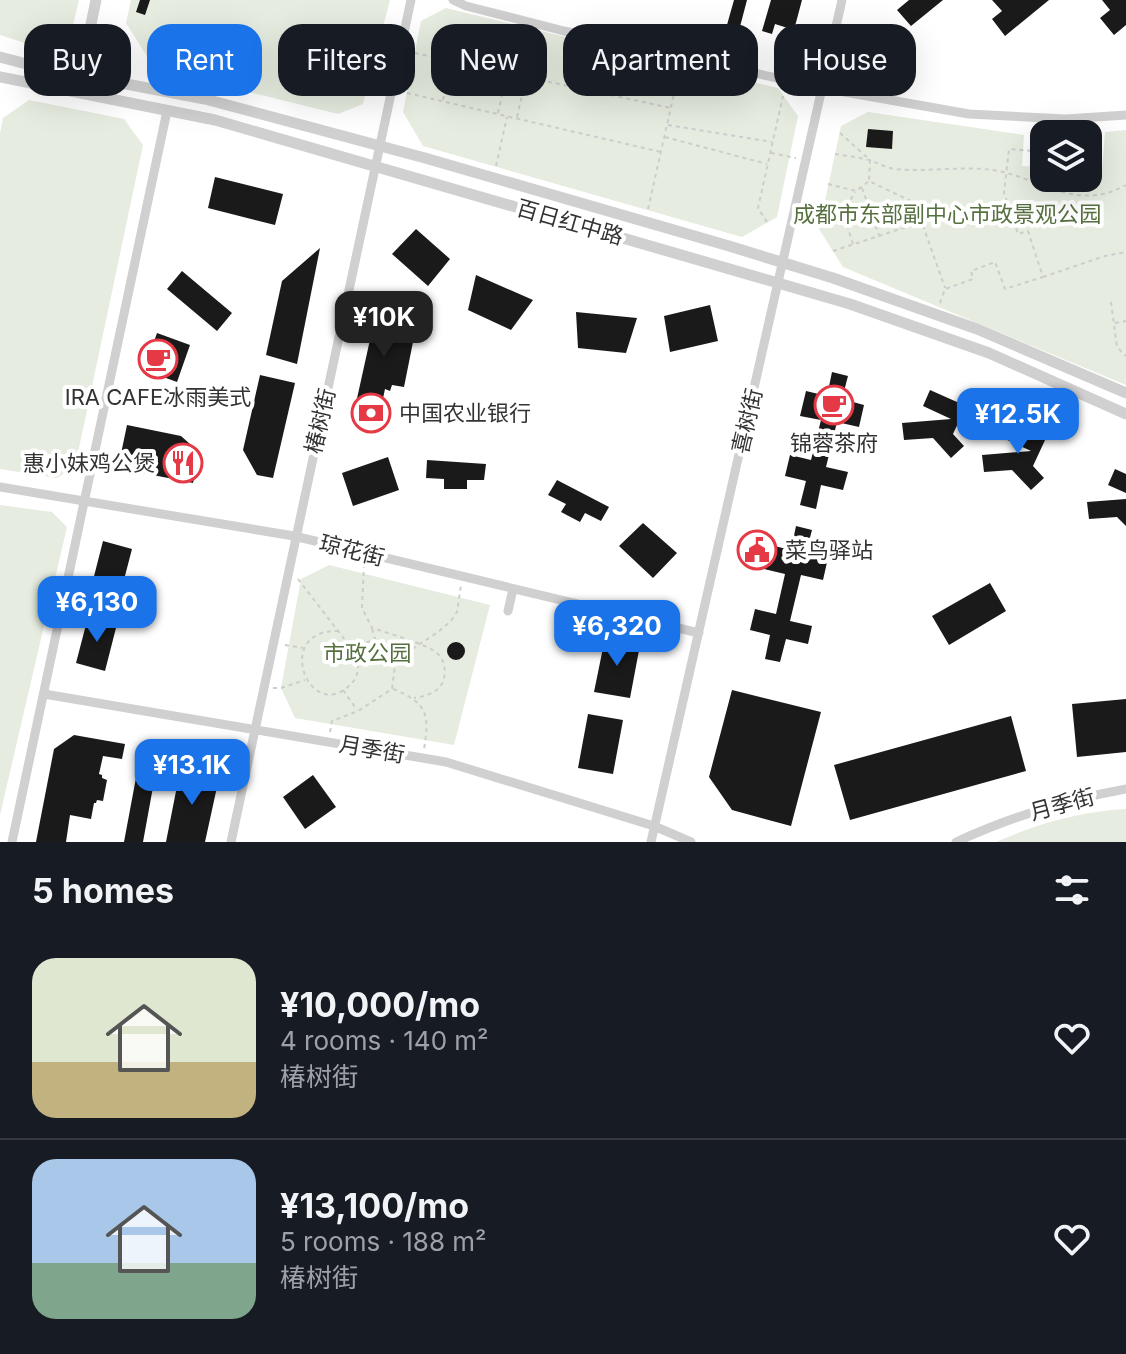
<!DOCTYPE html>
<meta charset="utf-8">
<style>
:root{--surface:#171b24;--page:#20242c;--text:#f1f3f6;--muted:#9ea1a6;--line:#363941;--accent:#1a73e8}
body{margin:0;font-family:Inter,"Noto Sans SC",sans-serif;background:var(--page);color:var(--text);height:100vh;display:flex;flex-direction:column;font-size:30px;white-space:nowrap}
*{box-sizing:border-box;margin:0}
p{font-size:26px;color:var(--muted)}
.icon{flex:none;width:44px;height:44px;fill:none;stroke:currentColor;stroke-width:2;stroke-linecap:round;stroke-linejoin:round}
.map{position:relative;height:842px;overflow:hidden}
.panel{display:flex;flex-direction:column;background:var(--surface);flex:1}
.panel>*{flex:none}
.top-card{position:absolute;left:24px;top:24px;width:1078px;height:72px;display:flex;gap:16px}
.fabs{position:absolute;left:1030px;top:120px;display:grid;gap:16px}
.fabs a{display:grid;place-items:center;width:72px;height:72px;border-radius:16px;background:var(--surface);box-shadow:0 8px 32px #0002;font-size:40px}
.price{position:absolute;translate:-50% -68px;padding:0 18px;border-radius:16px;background:var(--accent);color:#fff;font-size:26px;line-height:52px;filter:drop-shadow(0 2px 4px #0008)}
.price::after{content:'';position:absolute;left:50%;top:48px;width:24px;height:18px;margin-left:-12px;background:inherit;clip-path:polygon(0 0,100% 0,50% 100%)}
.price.selected{background:#222;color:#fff}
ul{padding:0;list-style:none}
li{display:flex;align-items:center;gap:24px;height:200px;padding:0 32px}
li+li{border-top:2px solid var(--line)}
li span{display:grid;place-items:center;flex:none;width:224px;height:160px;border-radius:24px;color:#555}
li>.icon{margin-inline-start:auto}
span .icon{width:96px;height:96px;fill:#fffc;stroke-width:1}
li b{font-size:34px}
h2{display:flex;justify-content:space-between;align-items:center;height:96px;padding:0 32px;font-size:34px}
.pill{padding:0 28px;border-radius:24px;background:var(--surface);box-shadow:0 8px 32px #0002;font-size:28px;line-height:72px}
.pill.selected{background:var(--accent);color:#fff}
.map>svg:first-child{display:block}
</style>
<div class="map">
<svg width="1126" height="842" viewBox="0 0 1126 842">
<rect width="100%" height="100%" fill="#fff"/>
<path fill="#e6ecdf" d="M0,0H79L73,25L37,47L0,35Z
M131,0H390L363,104L338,114L155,69L126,23Z
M446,8L778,88L798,116L777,217L742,237L423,146L403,112L421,21Z
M29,100L124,119L143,145L75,467L57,478L0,469V133L3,118Z
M868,112L1024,135L1022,166L1044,167V178H1088V171L1102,172L1105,132L1126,130V385L843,267L819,229L841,126Z
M0,505L52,512L67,527L0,815Z
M329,565L490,605L454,745L295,718L281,688L301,579Z
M1126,809V842H996C1037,824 1081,811 1126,809Z"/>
<path fill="#1a1a1a" d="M140,0H150L145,15L136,12Z
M734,0H747L736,42L723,39Z
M771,0H802L794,30L775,24L772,34L762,31Z
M909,0H943L911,26L897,10Z
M992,0H1049L1005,36L992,19L1002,11Z
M1102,0H1126V25L1114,35L1100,18L1110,10Z
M868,129L893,131L892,149L866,147Z
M215,177L283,194L275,225L208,208Z
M416,229L450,259L428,286L392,254Z
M320,248L297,364L266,355L282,281Z
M182,271L232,313L217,331L167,289Z
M476,275L533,300L511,330L468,310Z
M379,299L403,304L397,332L403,333L402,340L413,342L404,387L392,385L390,391L385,389L379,417L354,412Z
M710,305L718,341L670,352L664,316Z
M576,312L637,318L626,353L578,348Z
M157,333L190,345L177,382L144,370Z
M832,372L848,376L842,399L864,405L859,427L837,422L826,467L848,472L843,490L821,485L816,509L800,505L806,481L785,476L790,455L811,460L821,420L800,416L806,391L827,396Z
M260,375L295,383L273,478L257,475L243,450Z
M930,390L966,406L953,434L964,446L951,458L933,438L904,440L902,423L951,419L923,406Z
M1010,422L1046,438L1033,466L1044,478L1031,490L1012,470L984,472L982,455L1031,451L1003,438Z
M127,425L181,436L200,453L193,483L118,468Z
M388,457L399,490L353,506L342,473Z
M427,460L486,464L484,480H467V489H444V479L426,478Z
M1115,469L1126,474V493L1108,485Z
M557,480L609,507L601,521L585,513L580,522L561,512L566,504L548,495Z
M1126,499V526L1117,517L1089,519L1087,502Z
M643,523L677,553L653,578L619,546Z
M796,526L812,530L806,553L828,558L823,580L801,575L790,621L812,626L808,644L786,639L780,662L765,659L770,635L750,630L755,609L776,614L785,574L764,569L770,545L791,550Z
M103,541L132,549L120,595L91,588Z
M990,583L1006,611L949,645L932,616Z
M88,617L117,624L105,671L76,663Z
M605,638L640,645L630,698L594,692Z
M447 651a9 9 0 1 1 18 0a9 9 0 1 1-18 0Z
M732,690L821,712L791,826L732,810L709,777Z
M1126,699V752L1077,757L1072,704Z
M588,714L623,720L613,774L578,768Z
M1011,716L1026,771L850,820L834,765Z
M74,735L125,744L122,759L103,756L99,774L102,775V778L107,780L103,801L97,800L96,803H94L91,819L70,815L66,842H36L54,749Z
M141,751L159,754L143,842H124Z
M190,767L203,769L209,775L210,786L217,787L205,842H166L179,776Z
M313,775L336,807L305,829L283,797Z"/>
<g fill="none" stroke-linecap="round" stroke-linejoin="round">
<path stroke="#cdcdcd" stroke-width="2" stroke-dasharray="4 4" stroke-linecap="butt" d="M415,53L671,108
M518,74L527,34
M407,93L661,152
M443,100L451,64
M498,113L507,73
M517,117L526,78
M668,125L772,142
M840,133L870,160L869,180
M665,137L767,164
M771,153L796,158
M835,154C847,156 860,157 872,161C880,164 887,168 895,169C924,172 954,167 983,169C1035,172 1072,215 1126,185
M496,166L507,117
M828,184L856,191L869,181L915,203L945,288
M862,188L879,235
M648,209L680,67
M767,222L758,208L783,96
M853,244L843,213L855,192
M833,251L921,222
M1043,277L1105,256L1126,252
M1111,302L1117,347L1126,356
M940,303L945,289L973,279L971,271L995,262L1005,289L1043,277L1028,231L1018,234L1004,193L1009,149L1033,151
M1115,323L1126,321
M364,564L362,608L372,628C385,632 430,645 438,654C444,659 446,670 444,678C441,692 427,696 414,698
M298,579L352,649L375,639L372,629
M339,631C271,629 310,726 351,684C361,674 359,661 352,649
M376,640L385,654L395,661
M285,645L303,648
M273,688H281L305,680
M393,689C427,703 430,714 424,749
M343,690L357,710
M330,732L332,721L358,711L392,689L395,665L400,657L438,632L450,622L457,612L461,585"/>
<path stroke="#d0d0d0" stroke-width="9" d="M453,0L466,6L564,31L822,88L969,114L1066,119L1126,115
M0,487L294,536L699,633
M508,611L513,589
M44,694L446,762L654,826L691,842
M12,842L167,111
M231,842L411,0
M651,842L842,0
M956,842C1012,816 1065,800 1126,789"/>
<path stroke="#d0d0d0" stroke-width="11" d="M0,57L42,68L205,99L425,158L729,246L833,278L977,329L1126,393
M0,77L215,120L778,283L850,304L989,353L1126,414
M79,82L96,0"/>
</g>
<defs>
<g id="cafe-ring" transform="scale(2)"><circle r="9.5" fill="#fff" stroke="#e63946" stroke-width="1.5"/><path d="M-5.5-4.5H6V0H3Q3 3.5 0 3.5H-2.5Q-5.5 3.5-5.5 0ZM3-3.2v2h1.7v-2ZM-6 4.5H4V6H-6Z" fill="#e63946"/></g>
<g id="bank-ring" transform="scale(2)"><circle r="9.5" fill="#fff" stroke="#e63946" stroke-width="1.5"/><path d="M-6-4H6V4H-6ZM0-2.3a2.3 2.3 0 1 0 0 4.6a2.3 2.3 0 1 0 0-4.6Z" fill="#e63946"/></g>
<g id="restaurant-ring" transform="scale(2)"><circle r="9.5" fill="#fff" stroke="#e63946" stroke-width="1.5"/><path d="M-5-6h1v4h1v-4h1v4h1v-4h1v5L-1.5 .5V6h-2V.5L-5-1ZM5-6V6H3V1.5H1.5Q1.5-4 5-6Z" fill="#e63946"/></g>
<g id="civic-ring" transform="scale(2)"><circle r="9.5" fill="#fff" stroke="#e63946" stroke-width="1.5"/><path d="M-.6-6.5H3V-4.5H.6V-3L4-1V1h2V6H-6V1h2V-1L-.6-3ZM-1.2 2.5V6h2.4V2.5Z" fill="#e63946"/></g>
</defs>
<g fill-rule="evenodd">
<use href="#cafe-ring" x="158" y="359"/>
<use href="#cafe-ring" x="834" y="405"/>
<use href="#bank-ring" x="371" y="413"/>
<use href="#restaurant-ring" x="183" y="463"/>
<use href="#civic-ring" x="757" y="550"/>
</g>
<g text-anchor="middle" stroke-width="8" stroke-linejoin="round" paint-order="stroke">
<g font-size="22" fill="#56703f" stroke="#fff">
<text x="947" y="222">成都市东部副中心市政景观公园</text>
<text x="367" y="661">市政公园</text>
</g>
<g font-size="22" fill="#333" stroke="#fff">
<text transform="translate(570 222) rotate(16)" y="8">百日红中路</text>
<text transform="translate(320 421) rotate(-77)" y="8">椿树街</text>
<text transform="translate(747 421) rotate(-77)" y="8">喜树街</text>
<text transform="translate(352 550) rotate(14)" y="8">琼花街</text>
<text transform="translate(372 749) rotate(10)" y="8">月季街</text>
<text transform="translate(1062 804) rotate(-15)" y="8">月季街</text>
</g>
<g font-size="22" fill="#333" stroke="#fff">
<text x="158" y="405">IRA CAFE冰雨美式</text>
<text x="399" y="421" text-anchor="start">中国农业银行</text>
<text x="834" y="451">锦蓉茶府</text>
<text x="155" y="471" text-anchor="end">惠小妹鸡公煲</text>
<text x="785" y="558" text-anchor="start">菜鸟驿站</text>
</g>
</g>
</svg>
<div class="fabs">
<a><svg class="icon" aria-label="layers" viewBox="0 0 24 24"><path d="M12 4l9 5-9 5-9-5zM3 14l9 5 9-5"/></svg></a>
</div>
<b class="price selected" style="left:384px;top:359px">¥10K</b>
<b class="price" style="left:1018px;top:456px">¥12.5K</b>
<b class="price" style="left:97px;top:644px">¥6,130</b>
<b class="price" style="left:617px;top:668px">¥6,320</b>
<b class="price" style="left:192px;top:807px">¥13.1K</b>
<div class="top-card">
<a class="pill">Buy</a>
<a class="pill selected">Rent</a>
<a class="pill">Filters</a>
<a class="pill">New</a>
<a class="pill">Apartment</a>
<a class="pill">House</a>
</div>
</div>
<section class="panel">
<h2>5 homes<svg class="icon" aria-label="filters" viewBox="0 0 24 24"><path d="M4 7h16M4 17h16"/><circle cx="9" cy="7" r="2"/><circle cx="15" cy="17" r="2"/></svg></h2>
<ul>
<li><span style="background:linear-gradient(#dfe7d0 65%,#c2b280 0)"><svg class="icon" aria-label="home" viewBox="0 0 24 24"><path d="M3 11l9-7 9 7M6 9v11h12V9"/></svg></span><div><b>¥10,000/mo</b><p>4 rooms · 140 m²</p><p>椿树街</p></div><svg class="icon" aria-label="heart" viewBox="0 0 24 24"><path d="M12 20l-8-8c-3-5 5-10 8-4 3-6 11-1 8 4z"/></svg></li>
<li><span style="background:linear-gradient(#a9c7e8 65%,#7fa58c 0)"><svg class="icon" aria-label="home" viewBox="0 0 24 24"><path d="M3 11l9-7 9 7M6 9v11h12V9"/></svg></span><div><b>¥13,100/mo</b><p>5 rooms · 188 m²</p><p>椿树街</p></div><svg class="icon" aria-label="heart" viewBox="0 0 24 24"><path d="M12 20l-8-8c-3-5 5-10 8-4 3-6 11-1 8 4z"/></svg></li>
</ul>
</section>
